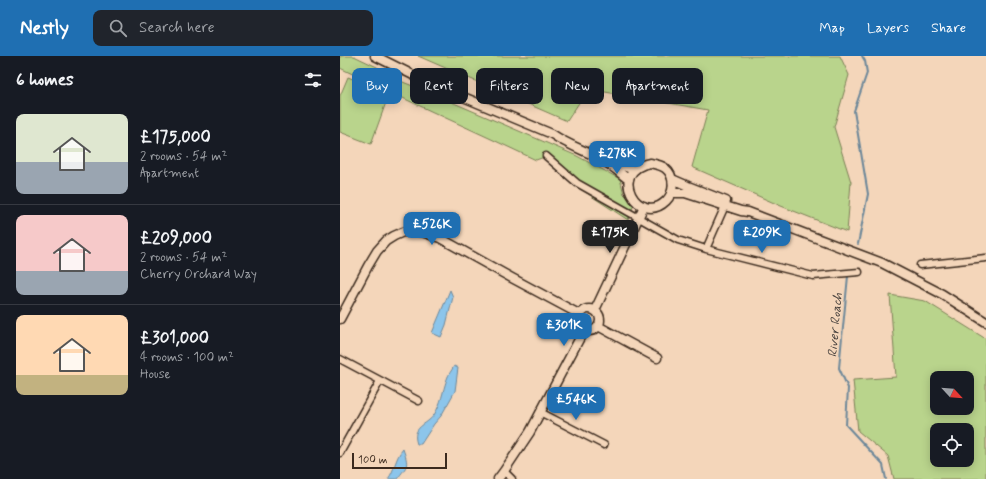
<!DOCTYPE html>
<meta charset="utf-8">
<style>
:root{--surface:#171b24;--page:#20242c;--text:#f1f3f6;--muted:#9ea1a6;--line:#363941;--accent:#1f6fb2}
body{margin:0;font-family:Mynerve,sans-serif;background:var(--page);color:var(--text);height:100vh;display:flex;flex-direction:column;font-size:15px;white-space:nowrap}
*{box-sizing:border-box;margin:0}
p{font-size:13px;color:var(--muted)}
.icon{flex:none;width:22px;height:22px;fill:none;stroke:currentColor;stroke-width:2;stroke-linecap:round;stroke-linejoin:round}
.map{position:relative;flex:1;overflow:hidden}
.panel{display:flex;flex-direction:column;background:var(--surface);width:340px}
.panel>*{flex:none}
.banner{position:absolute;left:12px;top:12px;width:380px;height:36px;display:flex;gap:8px}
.needle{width:26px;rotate:116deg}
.fabs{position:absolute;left:590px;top:315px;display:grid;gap:8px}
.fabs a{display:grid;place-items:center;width:44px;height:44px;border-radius:8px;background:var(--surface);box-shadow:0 2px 10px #0003;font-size:20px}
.scale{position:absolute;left:12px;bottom:10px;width:95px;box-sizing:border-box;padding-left:4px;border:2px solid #3b2a1e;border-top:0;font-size:11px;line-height:14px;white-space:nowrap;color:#3b2a1e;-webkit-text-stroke:3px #f4d6ba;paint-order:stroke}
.price{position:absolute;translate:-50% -34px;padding:0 9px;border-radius:8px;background:var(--accent);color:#fff;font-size:13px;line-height:26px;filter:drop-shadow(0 1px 2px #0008)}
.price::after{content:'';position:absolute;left:50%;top:24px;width:12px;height:9px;margin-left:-6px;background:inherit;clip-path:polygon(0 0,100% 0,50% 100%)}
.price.active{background:#222;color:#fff}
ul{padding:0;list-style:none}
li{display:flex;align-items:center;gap:12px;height:100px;padding:0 16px}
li+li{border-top:1px solid var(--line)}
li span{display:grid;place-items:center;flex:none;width:112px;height:80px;border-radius:8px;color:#555}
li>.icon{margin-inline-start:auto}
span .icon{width:48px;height:48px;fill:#fffc;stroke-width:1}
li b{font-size:17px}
h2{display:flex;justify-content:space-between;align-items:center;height:48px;padding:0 16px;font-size:17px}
.pill{padding:0 14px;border-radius:8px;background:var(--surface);box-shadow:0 2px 10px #0003;font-size:14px;line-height:36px}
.pill.active{background:var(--accent);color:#fff}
header{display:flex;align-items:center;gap:24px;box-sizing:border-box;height:56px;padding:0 20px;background:var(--accent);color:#fff}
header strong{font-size:19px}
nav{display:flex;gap:22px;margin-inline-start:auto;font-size:14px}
.search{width:280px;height:36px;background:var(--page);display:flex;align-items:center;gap:10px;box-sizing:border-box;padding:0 14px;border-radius:8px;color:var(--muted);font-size:15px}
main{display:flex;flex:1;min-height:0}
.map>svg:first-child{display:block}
</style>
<header>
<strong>Nestly</strong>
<div class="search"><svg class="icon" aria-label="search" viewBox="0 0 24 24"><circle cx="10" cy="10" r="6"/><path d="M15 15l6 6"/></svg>Search here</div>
<nav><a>Map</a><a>Layers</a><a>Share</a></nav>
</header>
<main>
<section class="panel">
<h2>6 homes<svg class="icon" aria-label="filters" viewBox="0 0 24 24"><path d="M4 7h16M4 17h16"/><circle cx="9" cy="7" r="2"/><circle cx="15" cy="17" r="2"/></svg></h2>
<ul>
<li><span style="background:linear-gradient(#dfe7d0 60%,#9aa5b1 0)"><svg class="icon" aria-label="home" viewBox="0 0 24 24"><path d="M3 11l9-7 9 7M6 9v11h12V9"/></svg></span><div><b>£175,000</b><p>2 rooms · 54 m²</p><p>Apartment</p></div></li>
<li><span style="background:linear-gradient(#f6c9c9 70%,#9aa5b1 0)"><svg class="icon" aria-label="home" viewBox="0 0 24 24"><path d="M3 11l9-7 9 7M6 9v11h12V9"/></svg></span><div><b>£209,000</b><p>2 rooms · 54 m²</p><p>Cherry Orchard Way</p></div></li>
<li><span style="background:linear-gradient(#ffd9b3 75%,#c2b280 0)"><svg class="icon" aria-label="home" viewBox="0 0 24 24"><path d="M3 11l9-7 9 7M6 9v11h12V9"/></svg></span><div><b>£301,000</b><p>4 rooms · 100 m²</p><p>House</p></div></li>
</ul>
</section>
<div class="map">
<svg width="646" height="423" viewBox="0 0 646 423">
<rect width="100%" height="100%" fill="#f4d6ba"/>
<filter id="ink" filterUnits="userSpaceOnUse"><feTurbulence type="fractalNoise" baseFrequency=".025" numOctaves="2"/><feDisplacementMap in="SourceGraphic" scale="8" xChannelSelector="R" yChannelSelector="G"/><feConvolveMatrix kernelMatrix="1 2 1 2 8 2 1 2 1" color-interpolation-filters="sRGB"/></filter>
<g filter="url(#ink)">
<path fill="#b9d48c" stroke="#7a7f55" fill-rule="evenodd" d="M0,0H14L37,11L48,20L100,41L237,100L280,123L284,138L294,148L288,164L239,132L237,123L210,99L196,104C131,73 65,44 0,12Z
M78,0H500L509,19L494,71L511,126L507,176L441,150L352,111L368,54L248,33L227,65Z
M8,21L49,38L31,88L0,76V40Z
M550,239L585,245L646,283V423H554L548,400L518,375L513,324L556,321ZM597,322H627V352H597ZM597,374H627V404H597Z"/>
<path fill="#8cc5eb" stroke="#6c8799" d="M110,234L113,241L106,269L101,281L92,277Z
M114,310L118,312L115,335L101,360L94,368L81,388H77C71,370 86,370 94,359C102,346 102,337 107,323C108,319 112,314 114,310Z
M63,393C69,410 68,409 57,423H48C55,414 55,402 63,393Z"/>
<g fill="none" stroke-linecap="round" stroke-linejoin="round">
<path stroke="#6c8799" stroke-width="2" d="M518,188L528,138L514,55L527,17L525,5L522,0
M508,220L499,312L508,332L506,369L543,409L546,423"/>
<g stroke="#3b2a1e" stroke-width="9">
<path id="street" d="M206,100L237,127L338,184L366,193
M385,150L366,193L473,220L519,216
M580,209L646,202
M0,303L79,345
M200,356L264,389
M0,397L40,325
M164,415L172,423"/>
</g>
<g stroke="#3b2a1e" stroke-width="11">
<path id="secondary" d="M35,0L85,25L212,78C226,88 243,94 259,102C270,108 279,116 289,124
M266,100L278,108L294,114
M310,107C315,108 321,109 325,112C335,120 335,136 326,145C299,171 266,115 310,107Z
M332,123L348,130L386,145
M331,137H345L401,155L408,156L542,207L602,238L646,266
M238 264a11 11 0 1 1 22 0a11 11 0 1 1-22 0Z
M255,254L304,150
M0,263L28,210L37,195L46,185L54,180L63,176L72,175L82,176L100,182L170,221L239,258
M258,270L317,302
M158,423L164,415L190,376L244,274"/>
</g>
<use href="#street" stroke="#f4d6ba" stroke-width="6"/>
<use href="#secondary" stroke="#f4d6ba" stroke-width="8"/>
</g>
</g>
<g text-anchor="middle" stroke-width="3" stroke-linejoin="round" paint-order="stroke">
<g font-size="13" font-style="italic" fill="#47413d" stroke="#f4d6ba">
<text transform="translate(494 269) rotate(-85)" y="5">River Roach</text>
</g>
</g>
</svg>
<div class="fabs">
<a><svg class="needle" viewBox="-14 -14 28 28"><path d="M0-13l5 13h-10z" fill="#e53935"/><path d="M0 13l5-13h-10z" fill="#9ea1a6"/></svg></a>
<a><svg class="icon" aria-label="locate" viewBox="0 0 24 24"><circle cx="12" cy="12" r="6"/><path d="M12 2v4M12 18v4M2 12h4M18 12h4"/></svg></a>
</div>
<div class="scale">100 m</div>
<b class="price" style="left:277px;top:119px">£278K</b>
<b class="price" style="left:92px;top:190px">£526K</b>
<b class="price active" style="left:270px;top:198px">£175K</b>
<b class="price" style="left:422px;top:198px">£209K</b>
<b class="price" style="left:224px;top:291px">£301K</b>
<b class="price" style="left:236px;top:365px">£546K</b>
<div class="banner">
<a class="pill active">Buy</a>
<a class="pill">Rent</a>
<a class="pill">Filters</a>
<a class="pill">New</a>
<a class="pill">Apartment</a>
</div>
</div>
</main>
